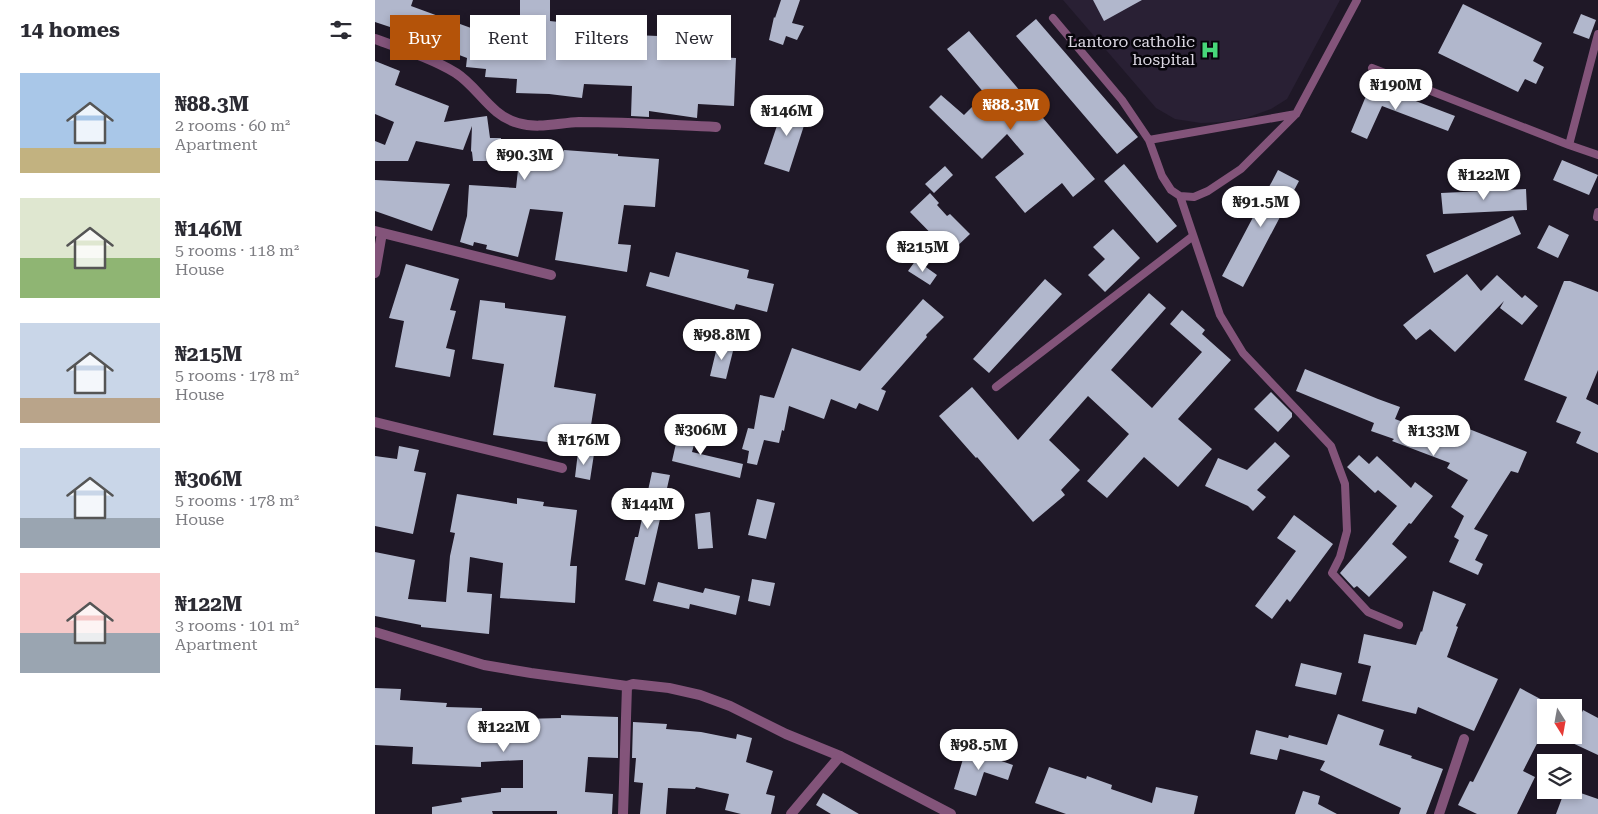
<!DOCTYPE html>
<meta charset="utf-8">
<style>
:root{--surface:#fff;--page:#f7f7f7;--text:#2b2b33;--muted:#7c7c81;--accent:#b45309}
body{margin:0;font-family:"Roboto Serif",serif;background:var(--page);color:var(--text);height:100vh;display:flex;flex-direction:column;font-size:19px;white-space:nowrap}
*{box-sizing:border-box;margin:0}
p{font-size:16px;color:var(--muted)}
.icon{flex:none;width:28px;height:28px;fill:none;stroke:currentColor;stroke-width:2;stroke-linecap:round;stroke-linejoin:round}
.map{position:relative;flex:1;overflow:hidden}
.details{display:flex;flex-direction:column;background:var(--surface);width:375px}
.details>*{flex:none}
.top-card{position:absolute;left:15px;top:15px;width:475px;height:45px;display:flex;gap:10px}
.needle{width:32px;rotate:169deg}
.buttons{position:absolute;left:1162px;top:699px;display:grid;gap:10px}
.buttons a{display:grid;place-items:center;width:45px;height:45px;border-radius:0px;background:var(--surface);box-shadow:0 2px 8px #0003;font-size:25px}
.price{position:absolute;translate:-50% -42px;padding:0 11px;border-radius:18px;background:#fff;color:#222;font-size:16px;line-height:32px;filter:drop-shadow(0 1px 2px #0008)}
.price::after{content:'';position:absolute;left:50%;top:30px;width:15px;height:11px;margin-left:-8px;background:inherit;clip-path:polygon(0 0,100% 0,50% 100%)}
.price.selected{background:var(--accent);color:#fff}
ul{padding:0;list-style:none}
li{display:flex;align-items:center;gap:15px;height:125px;padding:0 20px}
li span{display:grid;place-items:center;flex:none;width:140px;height:100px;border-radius:0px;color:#555}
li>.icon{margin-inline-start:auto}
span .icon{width:60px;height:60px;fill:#fffc;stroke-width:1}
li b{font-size:21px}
h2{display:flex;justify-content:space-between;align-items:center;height:60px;padding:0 20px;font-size:21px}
.tag{padding:0 18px;border-radius:0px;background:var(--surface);box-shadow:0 2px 8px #0003;font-size:18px;line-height:45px}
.tag.selected{background:var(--accent);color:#fff}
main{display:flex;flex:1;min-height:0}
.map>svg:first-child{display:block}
</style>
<main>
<section class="details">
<h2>14 homes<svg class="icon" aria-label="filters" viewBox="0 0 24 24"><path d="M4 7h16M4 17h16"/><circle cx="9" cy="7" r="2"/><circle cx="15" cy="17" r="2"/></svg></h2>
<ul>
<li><span style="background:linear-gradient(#a9c7e8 75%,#c2b280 0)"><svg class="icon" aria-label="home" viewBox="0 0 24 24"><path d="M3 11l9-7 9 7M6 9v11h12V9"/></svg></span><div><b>₦88.3M</b><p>2 rooms · 60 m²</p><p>Apartment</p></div></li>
<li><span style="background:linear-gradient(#dfe7d0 60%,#8fb573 0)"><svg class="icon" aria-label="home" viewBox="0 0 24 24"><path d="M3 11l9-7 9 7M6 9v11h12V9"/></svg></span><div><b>₦146M</b><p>5 rooms · 118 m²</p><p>House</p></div></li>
<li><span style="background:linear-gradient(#c9d6e8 75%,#b9a48a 0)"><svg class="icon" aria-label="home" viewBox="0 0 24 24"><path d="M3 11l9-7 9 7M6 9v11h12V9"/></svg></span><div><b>₦215M</b><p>5 rooms · 178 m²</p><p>House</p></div></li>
<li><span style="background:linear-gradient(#c9d6e8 70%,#9aa5b1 0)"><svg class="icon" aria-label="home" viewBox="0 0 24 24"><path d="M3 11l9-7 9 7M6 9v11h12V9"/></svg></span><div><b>₦306M</b><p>5 rooms · 178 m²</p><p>House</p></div></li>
<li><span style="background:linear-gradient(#f6c9c9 60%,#9aa5b1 0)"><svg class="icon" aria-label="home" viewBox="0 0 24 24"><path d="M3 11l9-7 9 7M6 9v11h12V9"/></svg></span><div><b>₦122M</b><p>3 rooms · 101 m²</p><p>Apartment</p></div></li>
</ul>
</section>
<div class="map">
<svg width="1223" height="814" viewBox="0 0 1223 814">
<rect width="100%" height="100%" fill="#1f1827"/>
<path fill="#292034" d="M688,0H965L912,99L896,109L871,118L847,122L826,123L800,119L781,108Z"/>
<path fill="#b1b7cc" d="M0,0H38L36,6L96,28L97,18L112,20V21L145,23V0H175V21L184,22L183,26L213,27L212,33L283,36V34H297V38L321,40L320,56L361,58L359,106L323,104L322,118L274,111V117L256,116L257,86L209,84L207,98L174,94L141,93L142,79L110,77L111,69L91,67L92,58L32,35L33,33L0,22Z
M406,0H425L417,23L429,26L422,40L411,36L408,45L394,40L399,17L400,18Z
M718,0H767L729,21Z
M1088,4L1167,43L1158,61L1169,67L1161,84L1150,79L1143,92L1063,53Z
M1206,14L1221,20L1214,39L1198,33Z
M661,19L763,137L742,154L641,36Z
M594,31L720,179L698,197L687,183L650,213L620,177L649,154L632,134L607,159L554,107L566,95L589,115L610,94L572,49Z
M0,61L25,71L20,85L74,106L69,122L112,116L115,138H126V147L188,152L189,150L243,154V156L284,159L280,207L249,205L243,244L256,245L252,272L180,260L188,212L155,209L143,257L111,249L112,245L99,242L98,246L85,242L92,216L94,185L141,188L144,161H98L97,152L96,151L97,126L88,150L41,141L33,161H0V141L10,145L19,122L0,114Z
M996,84L1080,116L1073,131L1007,106L992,139L976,132Z
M410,102L434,110L414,172L389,164Z
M1187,160L1223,175L1214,195L1178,180Z
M749,164L802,226L782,243L729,181Z
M570,166L578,175L559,193L550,184Z
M903,170L924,181L868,287L847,276Z
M0,180L75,184L57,231L0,211Z
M1151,189L1152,210L1068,214L1066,193Z
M555,193L564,203L562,205L572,216L575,214L595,234L575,253L535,212Z
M1138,216L1146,234L1059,273L1051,255Z
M1174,225L1194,235L1183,258L1162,248Z
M738,229L765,258L730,292L713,275L730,259L718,247Z
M301,252L374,270L372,278L399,284L392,312L361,304L359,310L271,286L275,272L294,277Z
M541,260L562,275L555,285L533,271Z
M31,264L84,279L75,310L81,311L71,348L80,350L75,377L20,367L29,321L14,318Z
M1092,274L1106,291L1122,275L1147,298L1150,295L1163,306L1147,325L1125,308L1129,301L1080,352L1055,329L1041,340L1028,325Z
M670,279L687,294L614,373L598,359Z
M1189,281H1195L1223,292V370L1211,399L1223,405V453L1201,443L1206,432L1181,422L1192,397L1149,380Z
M774,293L791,308L736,370L777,408L827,352L795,324L807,310L830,330L827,334L856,360L803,419L837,449L803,487L769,457L732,498L712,481L754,434L713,396L674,440L705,470L686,490L690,495L658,522L602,457L601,458L564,416L597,387L643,440Z
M548,299L569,317L551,335L552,337L506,389L511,391L503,411L484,403L481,409L456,399L449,419L414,406L409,431L407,430L404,443L389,440L382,465L372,463L374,451L367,449L373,428L379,429L385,395L399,398L417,348L485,371Z
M105,300L130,303V308L191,316L179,387L221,394L212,450L187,446L188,444L118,435L129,364L97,359Z
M343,343L359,347L351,379L335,376Z
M930,369L1003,399L1025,407L1020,419L1083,443L1089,427L1152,452L1143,473L1136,471L1099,529L1113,535L1100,560L1108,564L1103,575L1074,562L1084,540L1079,537L1089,516L1076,507L1093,480L1072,468L1075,463L1017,441L1019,439L996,431L999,423L921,391Z
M896,392L917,413V417L903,432L879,409Z
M305,426L323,430L317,452L368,464L365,478L297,461Z
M900,442L915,456L882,490L891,497L878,511L873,506L830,486L843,458L872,470Z
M24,446L44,450L39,471L51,473L38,534L0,526V456L22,459Z
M203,452L219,454L215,480L200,477Z
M984,455L994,464L1002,456L1036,488L1040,482L1058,496L1036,524L1034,523L1017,544L1032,557L994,597L982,586L979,588L965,573L1022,506L1003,490L1000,493L972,467Z
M277,472L295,475L270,585L250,580L260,537H263Z
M82,494L142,504V498L169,502L168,506L202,510L195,566H202L200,603L125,598L128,563L95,557L92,592L117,594L114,634L46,627V625L0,616V552L40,560L33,599L71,602L75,556L80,533L75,532Z
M382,499L400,503L391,539L373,535Z
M335,512L338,548L323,549L320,514Z
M919,515L958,544L915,602L912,599L897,619L880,606L921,551L902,538Z
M377,579L400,583L395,606L373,601Z
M283,582L328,593L330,588L365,596L361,615L315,604L314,609L278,601Z
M1058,591L1091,604L1081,626L1083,627L1072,657L1123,679L1099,731L1043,707L1041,714L987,701L996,666L983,663L989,634L1041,645L1046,631L1047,632Z
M926,663L967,673L961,695L920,686Z
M0,688L26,689L25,700L72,703L71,707L107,708V723L147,722V719L186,718V715L243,717V758L213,757L210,792L238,794L237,814H182V811H117L118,814H57V807L87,802L86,798L126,792V788H148V760L106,762V767L37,764L38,747L0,745Z
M1145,688L1171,702V726L1148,771L1160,777L1142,814H1102L1083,805L1095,781L1098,782Z
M1208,710L1223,718V755L1193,741L1196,735H1199V730Z
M963,714L1009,730L1004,745L1037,756L1036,758L1068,769L1051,814H1024L1026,808L945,770L950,761L905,749L902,760L875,754L881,730L913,738L914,735L952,745Z
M258,722L292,724L291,729L326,732L361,739L362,734L377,738L371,762L398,771L391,794L400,796L396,814H366L350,810L354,794L321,787L320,789L293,788L291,814H265L268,783L259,782L261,758H257Z
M591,749L638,765L633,780L609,772L601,796L579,789Z
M674,767L711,779L712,776L737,785L736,789L777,803L781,787L823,796L819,814H691L660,803Z
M1190,790H1197L1223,799V814H1181Z
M928,791L945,796L943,804L962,814H920Z
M448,793L484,814H456L441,805Z"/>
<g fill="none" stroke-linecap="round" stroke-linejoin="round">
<path stroke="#83547a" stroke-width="8" d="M678,18L747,100L774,140L787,176L796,190L805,196L819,197L833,191L866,169L921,114L982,0
M1223,34L1194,145L1223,155
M997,68L1194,145
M774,140L921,114
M805,196L845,315L868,353L956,446L970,484L972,531L965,557L957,573L993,612L1024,625
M1222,217L1223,212
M621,387L818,236"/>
<path stroke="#83547a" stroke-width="10" d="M0,39C27,49 56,58 81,73C103,87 116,116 143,123C163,129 183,123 204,122C249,122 295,125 341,127
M0,231L176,275
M0,273L7,233
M0,422L187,468
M248,814L252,686
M416,814L465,756
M1064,814L1089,739"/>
<path stroke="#83547a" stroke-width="10" d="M0,632L109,665L156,673L252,686L258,684L294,688L325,695L355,706L411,734L465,756L576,814"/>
</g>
<defs>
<g id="hospital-bare" transform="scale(1.5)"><path d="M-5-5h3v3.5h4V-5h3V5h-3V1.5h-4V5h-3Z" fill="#47d779" stroke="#07050b" stroke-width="2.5" paint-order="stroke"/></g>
</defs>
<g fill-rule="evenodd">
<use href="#hospital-bare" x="835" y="50"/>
</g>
<g text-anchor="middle" stroke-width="5" stroke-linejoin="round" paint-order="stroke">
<g font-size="16" fill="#dcd8e3" stroke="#07050b" text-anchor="end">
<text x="820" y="47">Lantoro catholic<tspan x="820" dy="18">hospital</tspan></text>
</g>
</g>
</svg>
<div class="buttons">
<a><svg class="needle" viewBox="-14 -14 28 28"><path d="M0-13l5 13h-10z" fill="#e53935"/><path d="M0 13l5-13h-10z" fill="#7c7c81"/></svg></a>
<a><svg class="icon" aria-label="layers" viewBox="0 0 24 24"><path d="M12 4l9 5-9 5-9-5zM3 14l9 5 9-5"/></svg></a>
</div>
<b class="price" style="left:1021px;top:111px">₦190M</b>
<b class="price selected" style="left:636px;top:131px">₦88.3M</b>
<b class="price" style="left:412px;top:137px">₦146M</b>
<b class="price" style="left:150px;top:181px">₦90.3M</b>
<b class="price" style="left:1109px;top:201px">₦122M</b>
<b class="price" style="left:886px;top:228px">₦91.5M</b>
<b class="price" style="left:548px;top:273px">₦215M</b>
<b class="price" style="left:347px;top:361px">₦98.8M</b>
<b class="price" style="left:326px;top:456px">₦306M</b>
<b class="price" style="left:1059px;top:457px">₦133M</b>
<b class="price" style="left:209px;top:466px">₦176M</b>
<b class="price" style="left:273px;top:530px">₦144M</b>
<b class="price" style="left:129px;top:753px">₦122M</b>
<b class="price" style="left:604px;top:771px">₦98.5M</b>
<div class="top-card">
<a class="tag selected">Buy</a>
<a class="tag">Rent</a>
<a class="tag">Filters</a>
<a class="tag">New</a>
</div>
</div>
</main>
